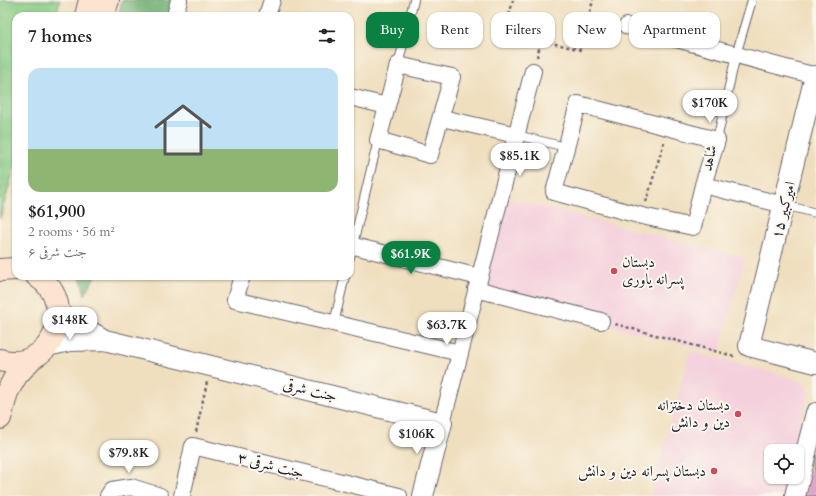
<!DOCTYPE html>
<meta charset="utf-8">
<style>
:root{--surface:#fff;--page:#f6f6f6;--text:#202124;--muted:#757577;--line:#e0e0e0;--accent:#0b8043}
body{margin:0;font-family:Cardo,Amiri,serif;background:var(--page);color:var(--text);height:100vh;display:flex;flex-direction:column;font-size:15px;white-space:nowrap}
*{box-sizing:border-box;margin:0}
p{font-size:13px;color:var(--muted)}
.icon{flex:none;width:22px;height:22px;fill:none;stroke:currentColor;stroke-width:2;stroke-linecap:round;stroke-linejoin:round}
.map{position:relative;flex:1;overflow:hidden}
.details{position:absolute;left:12px;top:12px;width:342px;height:268px;display:flex;flex-direction:column;background:var(--surface);border-radius:12px;box-shadow:0 1px 3px #0004}
.details>*{flex:none}
.banner{position:absolute;left:366px;top:12px;width:380px;height:36px;display:flex;gap:8px}
.fabs{position:absolute;left:764px;top:444px;display:grid;gap:8px}
.fabs a{display:grid;place-items:center;width:40px;height:40px;border-radius:8px;background:var(--surface);box-shadow:0 1px 3px #0004;font-size:20px}
.price{position:absolute;translate:-50% -34px;padding:0 9px;border-radius:14px;background:#fff;color:#222;font-size:13px;line-height:26px;filter:drop-shadow(0 1px 2px #0008)}
.price::after{content:'';position:absolute;left:50%;top:24px;width:12px;height:9px;margin-left:-6px;background:inherit;clip-path:polygon(0 0,100% 0,50% 100%)}
.price.selected{background:var(--accent);color:#fff}
ul{padding:0;list-style:none}
li{display:grid;align-content:center;gap:8px;height:212px;padding:0 16px}
li+li{border-top:1px solid var(--line)}
li span{display:grid;place-items:center;height:124px;border-radius:12px;color:#555}
li>.icon{margin-inline-start:auto}
span .icon{width:72px;height:72px;fill:#fffc;stroke-width:1}
li b{font-size:17px}
h2{display:flex;justify-content:space-between;align-items:center;height:48px;padding:0 16px;font-size:17px}
.pill{padding:0 14px;border-radius:12px;background:var(--surface);box-shadow:0 1px 3px #0004;font-size:14px;line-height:36px}
.pill.selected{background:var(--accent);color:#fff}
.map>svg:first-child{display:block}
</style>
<div class="map">
<svg width="816" height="496" viewBox="0 0 816 496">
<rect width="100%" height="100%" fill="#fbf7ec"/>
<filter id="ink" filterUnits="userSpaceOnUse"><feTurbulence type="fractalNoise" baseFrequency=".025" numOctaves="2"/><feDisplacementMap in="SourceGraphic" scale="8" xChannelSelector="R" yChannelSelector="G"/><feConvolveMatrix kernelMatrix="1 2 1 2 8 2 1 2 1" color-interpolation-filters="sRGB"/></filter>
<filter id="wash" filterUnits="userSpaceOnUse"><feTurbulence type="fractalNoise" baseFrequency=".012" numOctaves="4" result="noise"/><feDisplacementMap in="SourceGraphic" scale="16" xChannelSelector="R" yChannelSelector="G"/><feGaussianBlur stdDeviation="0.9" result="paint"/><feColorMatrix in="noise" values="0 0 0 0 0 0 0 0 0 0 0 0 0 0 0 0 0 1.4 0 .05"/><feComposite in="paint" operator="in"/></filter>
<g filter="url(#wash)">
<rect width="100%" height="100%" fill="#f0dfbf"/>
<path fill="#f4cfdc" d="M504,197L745,258L719,353L516,304L483,285Z
M690,351L802,381L809,391L795,451H771V477H788L782,496H651Z"/>
<path fill="#87ca83" stroke="#54765f" d="M2,0H60L56,16H16V161L0,219V6Z"/>
<path fill="#6dae71" stroke="#486856" d="M122,0H179L175,16H118Z
M80,276H95L85,295Z"/>
<g id="blocks">
<path fill="#dca3c7" d="M816,449V496H803Z"/>
</g>
</g>
<g filter="url(#ink)">
<use href="#blocks" fill-opacity="0" stroke="#6a6469" stroke-width="1"/>
<g fill="none" stroke-linecap="round" stroke-linejoin="round">
<g stroke="#6a6469" stroke-width="10">
<path id="service" d="M398,65L414,0
M516,135L566,147
M717,140L736,55L752,0
M784,205L816,213
M350,257L378,140
M334,323L345,276"/>
</g>
<g stroke="#6a6469" stroke-width="18">
<path id="minor" d="M175,16L179,0
M267,16L272,0
M627,26L816,76
M398,65L452,77L430,155L378,140Z
M350,97L387,106
M442,118L516,135
M703,185L693,227L642,216L554,192L578,104L717,140L703,185L784,205
M350,245L479,277
M242,276L235,300L460,353
M476,289L601,321
M442,423L533,71
M108,496L112,490L131,487L160,496
M182,496L193,446L399,496"/>
</g>
<g stroke="#6a6469" stroke-width="22">
<path id="tertiary" d="M815,76L749,346L816,363
M59,313L105,340L442,423L423,496
M47,346L70,341L105,340
M795,496L816,413"/>
</g>
<g stroke="#6a6469" stroke-width="24">
<path id="secondary" d="M86,16L90,0
M103,16L108,0
M0,270L16,269
M0,360C51,375 81,305 37,276
M0,418L7,392L16,376L33,357"/>
</g>
<path stroke="#6a6469" stroke-width="2.5" stroke-dasharray="3 3" stroke-linecap="butt" d="M513,0L505,32L581,50L593,0
M589,16L614,22
M537,57L541,41
M646,202L664,142
M615,324L733,356L735,354
M196,432L207,382"/>
<use href="#service" stroke="#fff" stroke-width="8"/>
<use href="#minor" stroke="#fff" stroke-width="16"/>
<use href="#tertiary" stroke="#fff" stroke-width="20"/>
<use href="#secondary" stroke="#fde4d1" stroke-width="22"/>
</g>
</g>
<g fill="#d1495b" stroke="#fbf7ec" stroke-width="1.5">
<circle cx="614" cy="271" r="4"/>
<circle cx="738" cy="414" r="4"/>
<circle cx="714" cy="471" r="4"/>
</g>
<g text-anchor="middle" stroke-width="4" stroke-linejoin="round" paint-order="stroke">
<g font-size="15" fill="#22223b" stroke="#fbf7ec">
<text transform="translate(709 158) rotate(-78)" y="5">شاهد</text>
<text transform="translate(783 210) rotate(-76)" y="5">امیرکبیر ۱۵</text>
<text transform="translate(310 390) rotate(14)" y="5">جنت شرقی</text>
<text transform="translate(271 465) rotate(14)" y="5">جنت شرقی ۳</text>
</g>
<g font-size="15" fill="#22223b" stroke="#fbf7ec" text-anchor="end">
<text x="622" y="267" text-anchor="start">دبستان<tspan x="622" dy="17">پسرانه یاوری</tspan></text>
<text x="730" y="410">دبستان دختزانه<tspan x="730" dy="17">دین و دانش</tspan></text>
<text x="706" y="476">دبستان پسرانه دین و دانش</text>
</g>
</g>
</svg>
<div class="fabs">
<a><svg class="icon" aria-label="locate" viewBox="0 0 24 24"><circle cx="12" cy="12" r="6"/><path d="M12 2v4M12 18v4M2 12h4M18 12h4"/></svg></a>
</div>
<b class="price" style="left:710px;top:124px">$170K</b>
<b class="price" style="left:520px;top:177px">$85.1K</b>
<b class="price selected" style="left:411px;top:275px">$61.9K</b>
<b class="price" style="left:70px;top:341px">$148K</b>
<b class="price" style="left:447px;top:346px">$63.7K</b>
<b class="price" style="left:417px;top:455px">$106K</b>
<b class="price" style="left:129px;top:474px">$79.8K</b>
<div class="banner">
<a class="pill selected">Buy</a>
<a class="pill">Rent</a>
<a class="pill">Filters</a>
<a class="pill">New</a>
<a class="pill">Apartment</a>
</div>
<section class="details">
<h2>7 homes<svg class="icon" aria-label="filters" viewBox="0 0 24 24"><path d="M4 7h16M4 17h16"/><circle cx="9" cy="7" r="2"/><circle cx="15" cy="17" r="2"/></svg></h2>
<ul>
<li><span style="background:linear-gradient(#bfe0f5 65%,#8fb573 0)"><svg class="icon" aria-label="home" viewBox="0 0 24 24"><path d="M3 11l9-7 9 7M6 9v11h12V9"/></svg></span><div><b>$61,900</b><p>2 rooms · 56 m²</p><p>جنت شرقی ۶</p></div></li>
</ul>
</section>
</div>
